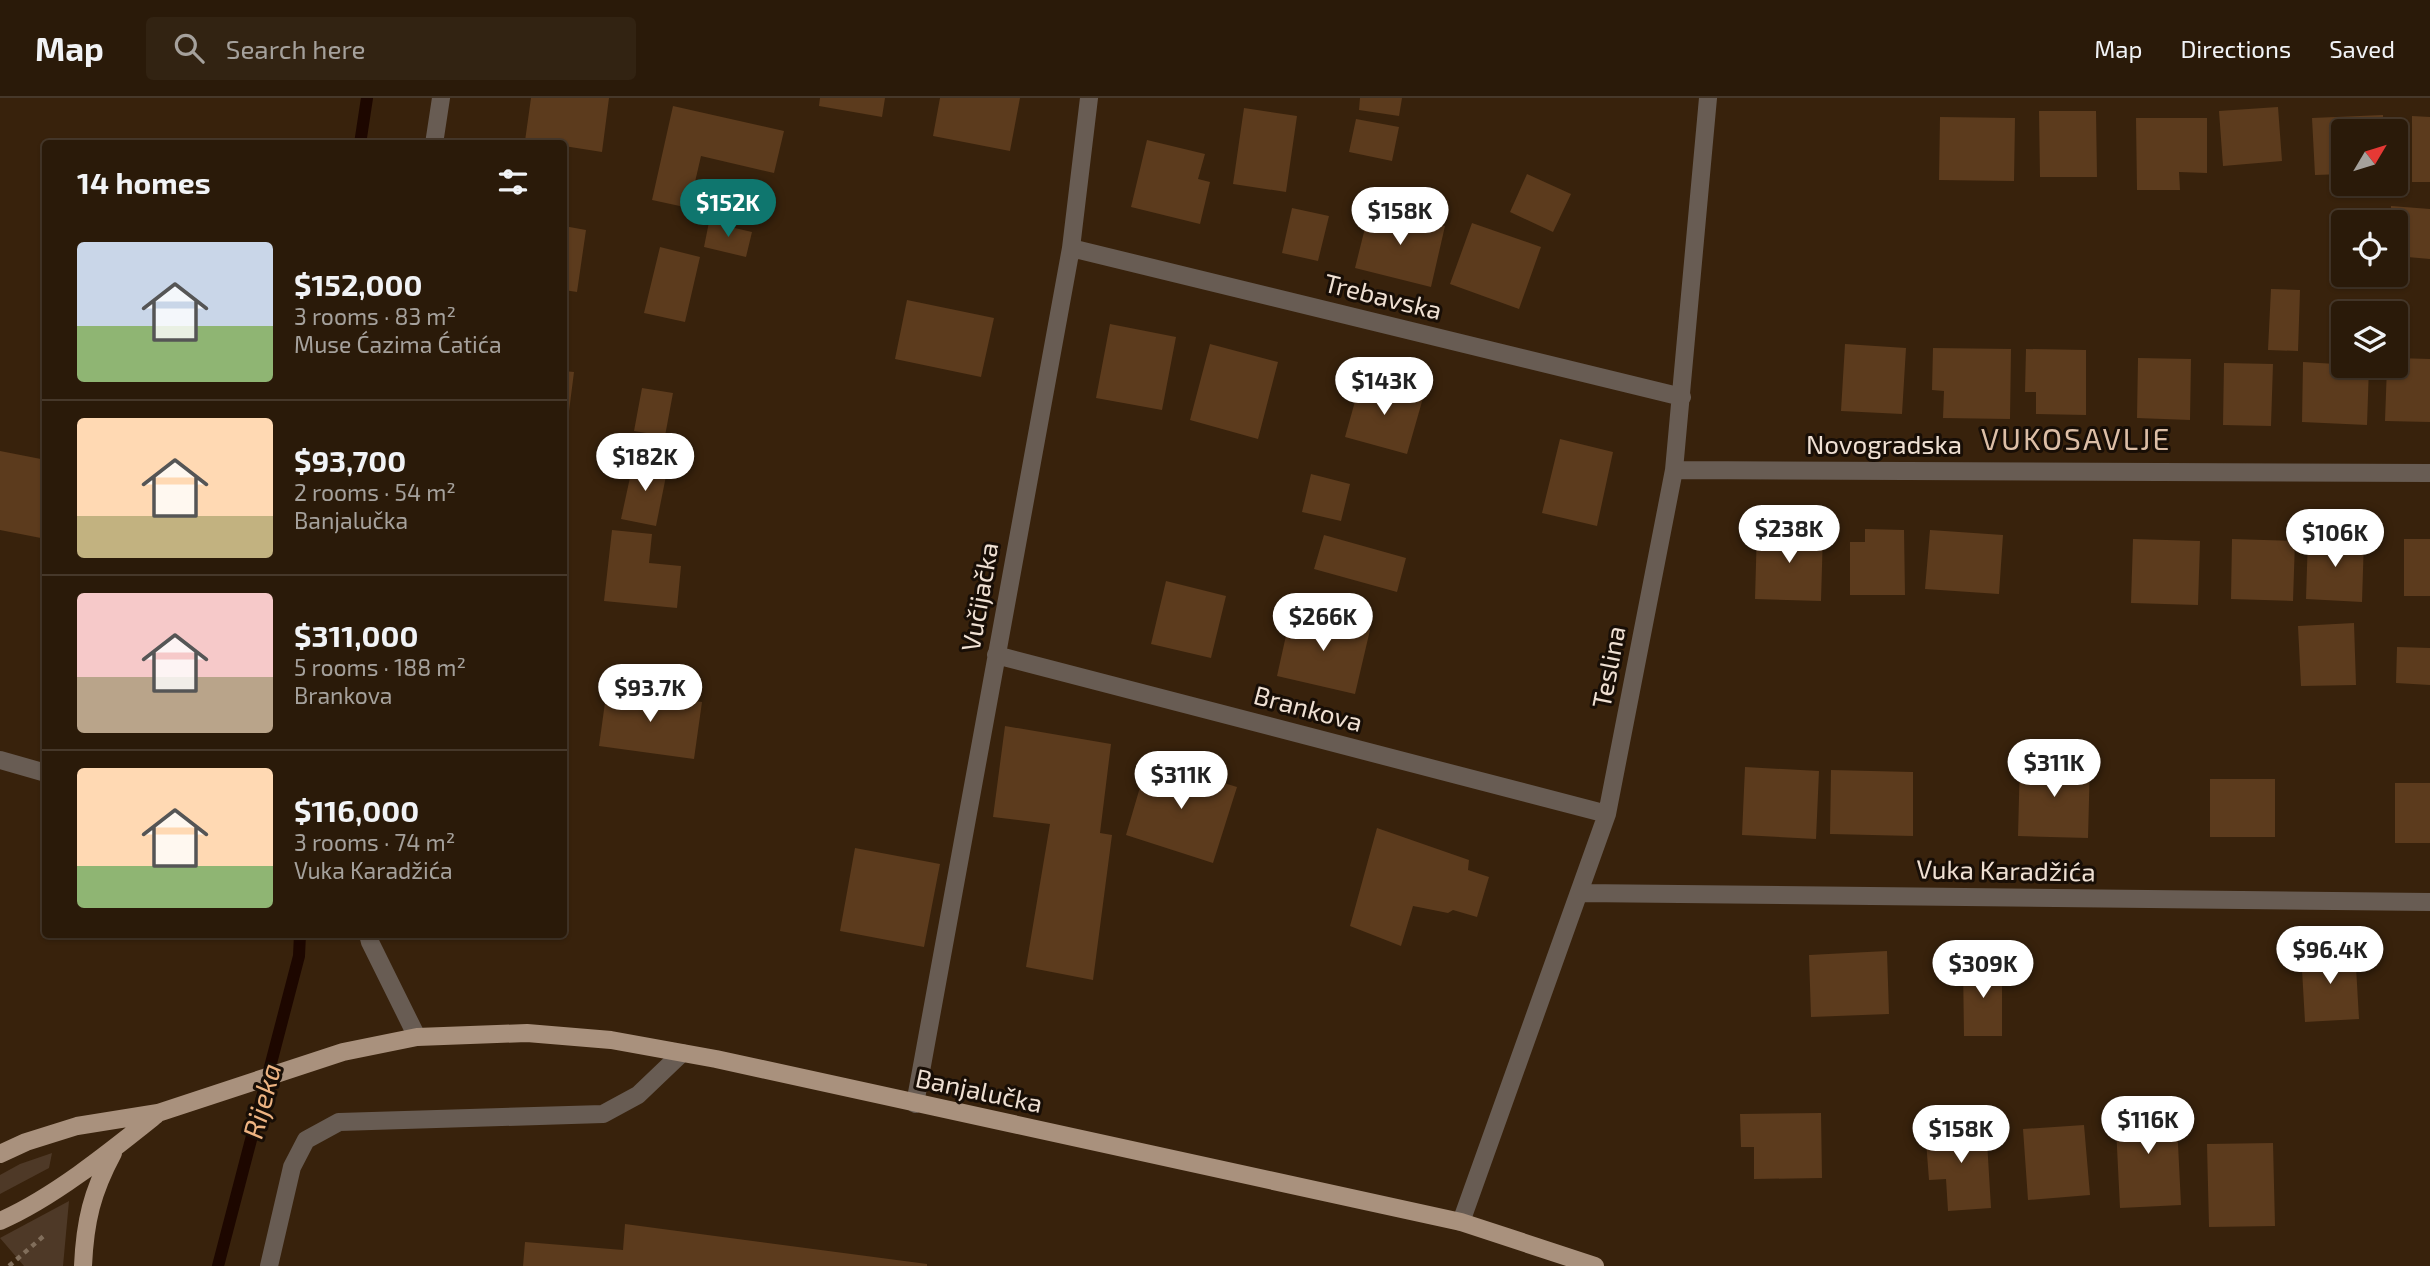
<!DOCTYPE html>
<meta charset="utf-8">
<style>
:root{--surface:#2a1a09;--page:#322312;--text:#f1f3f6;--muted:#a5a19c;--line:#46382a;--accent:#0f766e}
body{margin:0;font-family:"Exo 2",sans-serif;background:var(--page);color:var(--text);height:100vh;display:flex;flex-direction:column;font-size:26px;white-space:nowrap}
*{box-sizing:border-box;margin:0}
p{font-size:23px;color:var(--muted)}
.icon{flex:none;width:38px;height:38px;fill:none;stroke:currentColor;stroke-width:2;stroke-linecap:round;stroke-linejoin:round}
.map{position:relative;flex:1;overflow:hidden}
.panel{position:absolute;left:42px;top:42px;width:525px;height:798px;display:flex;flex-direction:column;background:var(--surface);border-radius:7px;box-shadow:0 2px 5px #0004,0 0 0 2px var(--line)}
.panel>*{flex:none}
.needle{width:46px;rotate:52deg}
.buttons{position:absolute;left:2331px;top:21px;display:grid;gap:14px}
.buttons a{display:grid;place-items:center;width:77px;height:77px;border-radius:7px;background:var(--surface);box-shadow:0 2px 5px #0004,0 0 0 2px var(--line);font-size:35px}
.price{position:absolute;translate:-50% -60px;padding:0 16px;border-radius:24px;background:#fff;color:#222;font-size:23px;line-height:46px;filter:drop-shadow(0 2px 4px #0008)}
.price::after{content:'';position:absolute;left:50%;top:42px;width:21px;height:16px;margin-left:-10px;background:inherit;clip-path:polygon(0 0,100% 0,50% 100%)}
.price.selected{background:var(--accent);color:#fff}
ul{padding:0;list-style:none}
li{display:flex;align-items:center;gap:21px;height:175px;padding:0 35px}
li+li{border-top:2px solid var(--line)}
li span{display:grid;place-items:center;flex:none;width:196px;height:140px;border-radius:7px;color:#555}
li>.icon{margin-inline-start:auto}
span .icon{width:84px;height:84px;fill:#fffc;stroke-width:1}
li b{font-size:30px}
h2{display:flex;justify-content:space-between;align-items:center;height:84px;padding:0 35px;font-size:30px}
header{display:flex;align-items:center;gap:42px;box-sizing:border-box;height:98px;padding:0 35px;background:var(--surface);border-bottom:2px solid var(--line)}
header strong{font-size:33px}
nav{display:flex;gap:38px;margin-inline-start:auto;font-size:24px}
.search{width:490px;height:63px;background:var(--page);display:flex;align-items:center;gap:18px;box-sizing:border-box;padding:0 24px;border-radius:7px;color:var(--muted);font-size:26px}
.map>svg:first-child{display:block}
</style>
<header>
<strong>Map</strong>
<div class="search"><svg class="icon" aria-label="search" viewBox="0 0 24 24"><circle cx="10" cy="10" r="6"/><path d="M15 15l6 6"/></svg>Search here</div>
<nav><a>Map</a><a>Directions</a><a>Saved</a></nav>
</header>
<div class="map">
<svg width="2430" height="1168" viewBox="0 0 2430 1168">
<rect width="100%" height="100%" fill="#38220c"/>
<path fill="#4e3927" d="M52,1055L49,1070L0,1096V1077L20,1066Z
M69,1103L63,1168H24L0,1140Z"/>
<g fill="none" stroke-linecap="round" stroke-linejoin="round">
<path stroke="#1d0700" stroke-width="12" d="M360,46L367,0
M218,1168L299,858L300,836"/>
</g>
<path fill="#5c3b1d" d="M531,0H609L602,54L564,48V46L525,43Z
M820,0H885L882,19L819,8Z
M940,0H1020L1010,53L933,38Z
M1360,0H1402L1399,18L1359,12Z
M673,8L784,33L774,75L701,58L689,110L652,102Z
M2278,9L2282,63L2223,68L2219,13Z
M1244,10L1297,18L1286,94L1233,86Z
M2039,13H2096L2097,79H2040Z
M2383,17V33H2343V76L2315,77L2312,20Z
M2412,18L2430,19V84H2412Z
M1940,19L2015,20L2014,83L1939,82Z
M2136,20H2207V75L2179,74L2180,92H2137Z
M1356,21L1399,29L1392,63L1349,54Z
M1147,42L1205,56L1198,81L1210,84L1200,126L1131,109Z
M1527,76L1571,96L1553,134L1510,114Z
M2391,108L2430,111V161L2396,158V124H2390Z
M1292,110L1329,118L1318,163L1282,155Z
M1370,110L1445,128L1431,189L1355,170Z
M709,124L752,134L746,159L704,149Z
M1472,125L1541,149L1519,211L1450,186Z
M564,128L586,132L577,194L564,192Z
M660,149L700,159L685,224L644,215Z
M2271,191L2300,192L2298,253L2268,252Z
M907,202L994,220L981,279L895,261Z
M1110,226L1176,239L1162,312L1096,300Z
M1210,246L1278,264L1258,341L1190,322Z
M1845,246L1906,250L1902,316L1841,313Z
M1933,250L2011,251L2010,321L1943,320L1944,293L1932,292Z
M2026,251L2086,252V317L2036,316V294H2025Z
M2138,260L2191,261L2190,322L2137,320Z
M2396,260L2430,261V324L2385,323L2387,268H2396Z
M2303,264L2369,268L2367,327L2302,324Z
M2224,265L2273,266L2271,328L2223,327Z
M564,273L574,274L567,329H564Z
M1361,282L1423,300L1407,356L1345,339Z
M642,290L673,295L665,338L634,333Z
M1560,341L1613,354L1597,428L1542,415Z
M0,353L46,362V441L0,432Z
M634,361L668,368L656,428L621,421Z
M1311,376L1350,386L1341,423L1302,414Z
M1757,431L1823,434L1821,503L1755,501Z
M1865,431L1904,432L1905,497H1850V444H1865Z
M612,432L652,436L649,465L681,468L677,510L604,503Z
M1930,432L2003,437L1999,496L1925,491Z
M1324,437L1406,460L1397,494L1314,471Z
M2308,438L2364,440L2362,504L2306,501Z
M2133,441L2200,443L2198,507L2131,505Z
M2232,441L2295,443L2293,503L2231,501Z
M2404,441H2430V498H2404Z
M1166,483L1226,498L1211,560L1151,546Z
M1291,515L1370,532L1355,596L1277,578Z
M2354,525L2356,587L2301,588L2298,528Z
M2397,549L2430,550V587L2396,585Z
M607,590L702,604L694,661L599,648Z
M1005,628L1111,646L1100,735L1112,737L1093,882L1026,869L1050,726L993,719Z
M2020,661L2090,664L2088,740L2018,738Z
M1148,662L1237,689L1213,765L1126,737Z
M1745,669L1819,673L1816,741L1742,737Z
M1831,672L1913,674V738L1830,736Z
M2210,681H2275V739H2210Z
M2395,685H2430V745H2395Z
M1377,730L1469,762L1468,772L1489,779L1477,819L1453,812L1448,815L1413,808L1401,848L1350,828Z
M855,750L940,766L924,849L840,833Z
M2355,851L2359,921L2305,924L2301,854Z
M1887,853L1889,916L1811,919L1809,857Z
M1963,867H2002V938H1964Z
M2176,1005L2181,1107L2120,1110L2115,1009Z
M1821,1015L1822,1080L1754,1081V1049H1741L1740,1016Z
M1986,1026L1991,1110L1948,1113L1946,1081L1929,1082L1925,1030Z
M2084,1027L2090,1097L2028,1102L2023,1031Z
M2273,1045L2275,1128L2209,1129L2207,1046Z
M625,1126L927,1166V1168H523L525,1144L623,1152Z"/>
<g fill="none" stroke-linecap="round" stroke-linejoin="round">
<path stroke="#816e5b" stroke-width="4.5" stroke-dasharray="5 5" stroke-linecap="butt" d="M9,1168L46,1136"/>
<path stroke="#685c53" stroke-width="18" d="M0,662L46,675
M269,1168L292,1069L306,1042L339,1024L603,1016L638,997L682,955"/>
<path stroke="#685c53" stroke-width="18" d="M1071,150L1682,299
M1674,372L2430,375
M996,557L1607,716
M1580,795L2430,804
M915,1006L1071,150L1089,0
M1461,1124L1607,716L1674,372L1708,0"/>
<path stroke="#685c53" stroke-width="18" d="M434,46L441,0
M368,836L370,844L417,939"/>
<path stroke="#a9917d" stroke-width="18" d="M0,1056L26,1044L77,1028L158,1015L343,954L417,939L527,935L611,942L716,961L1461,1124L1595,1168
M0,1123C53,1100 111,1053 156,1017
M83,1168C85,1123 92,1094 113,1055"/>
</g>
<g text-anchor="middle" stroke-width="6" stroke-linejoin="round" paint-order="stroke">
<g font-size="26" fill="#efe0d3" stroke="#180e06">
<text transform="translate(1383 199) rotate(14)" y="9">Trebavska</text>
<text x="1884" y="356">Novogradska</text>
<text transform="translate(980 499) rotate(-80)" y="9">Vučijačka</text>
<text transform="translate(1609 569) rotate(-79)" y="9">Teslina</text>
<text transform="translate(1308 611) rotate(15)" y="9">Brankova</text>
<text transform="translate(2006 773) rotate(1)" y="9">Vuka Karadžića</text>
<text transform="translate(979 993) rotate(12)" y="9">Banjalučka</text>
</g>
<g font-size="28" font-style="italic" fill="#eeb482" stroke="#180e06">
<text transform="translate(262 1003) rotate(-75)" y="10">Rijeka</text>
</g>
<g font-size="30" letter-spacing="2" fill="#dcbea6" stroke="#180e06">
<text x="2076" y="352">VUKOSAVLJE</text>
</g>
</g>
</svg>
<div class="buttons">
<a><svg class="needle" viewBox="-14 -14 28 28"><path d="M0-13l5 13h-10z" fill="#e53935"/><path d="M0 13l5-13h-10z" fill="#a5a19c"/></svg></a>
<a><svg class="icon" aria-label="locate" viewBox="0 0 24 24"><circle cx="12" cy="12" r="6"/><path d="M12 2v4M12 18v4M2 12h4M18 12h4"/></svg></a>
<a><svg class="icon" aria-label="layers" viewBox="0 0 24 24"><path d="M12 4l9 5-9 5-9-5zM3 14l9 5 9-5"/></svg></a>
</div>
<b class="price selected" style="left:728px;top:141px">$152K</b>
<b class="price" style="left:1400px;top:149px">$158K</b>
<b class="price" style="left:1384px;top:319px">$143K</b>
<b class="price" style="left:645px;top:395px">$182K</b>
<b class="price" style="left:1789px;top:467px">$238K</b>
<b class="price" style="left:2335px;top:471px">$106K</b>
<b class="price" style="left:1323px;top:555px">$266K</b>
<b class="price" style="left:650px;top:626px">$93.7K</b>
<b class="price" style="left:2054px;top:701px">$311K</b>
<b class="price" style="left:1181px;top:713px">$311K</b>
<b class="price" style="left:2330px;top:888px">$96.4K</b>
<b class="price" style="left:1983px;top:902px">$309K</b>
<b class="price" style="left:2148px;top:1058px">$116K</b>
<b class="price" style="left:1961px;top:1067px">$158K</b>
<section class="panel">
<h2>14 homes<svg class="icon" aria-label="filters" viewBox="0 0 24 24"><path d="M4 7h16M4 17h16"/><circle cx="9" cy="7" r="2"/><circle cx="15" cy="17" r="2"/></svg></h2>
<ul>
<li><span style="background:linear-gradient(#c9d6e8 60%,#8fb573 0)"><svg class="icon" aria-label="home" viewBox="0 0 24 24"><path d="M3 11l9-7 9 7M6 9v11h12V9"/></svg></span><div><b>$152,000</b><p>3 rooms · 83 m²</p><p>Muse Ćazima Ćatića</p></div></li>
<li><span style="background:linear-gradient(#ffd9b3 70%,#c2b280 0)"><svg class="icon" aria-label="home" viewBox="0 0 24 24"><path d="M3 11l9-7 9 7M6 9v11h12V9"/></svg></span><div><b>$93,700</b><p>2 rooms · 54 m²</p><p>Banjalučka</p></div></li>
<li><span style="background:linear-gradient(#f6c9c9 60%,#b9a48a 0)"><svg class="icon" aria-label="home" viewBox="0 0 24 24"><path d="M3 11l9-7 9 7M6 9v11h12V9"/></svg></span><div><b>$311,000</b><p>5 rooms · 188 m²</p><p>Brankova</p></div></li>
<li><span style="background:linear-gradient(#ffd9b3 70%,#8fb573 0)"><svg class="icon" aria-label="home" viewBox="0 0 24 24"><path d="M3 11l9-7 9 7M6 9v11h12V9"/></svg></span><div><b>$116,000</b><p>3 rooms · 74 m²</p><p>Vuka Karadžića</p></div></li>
</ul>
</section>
</div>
